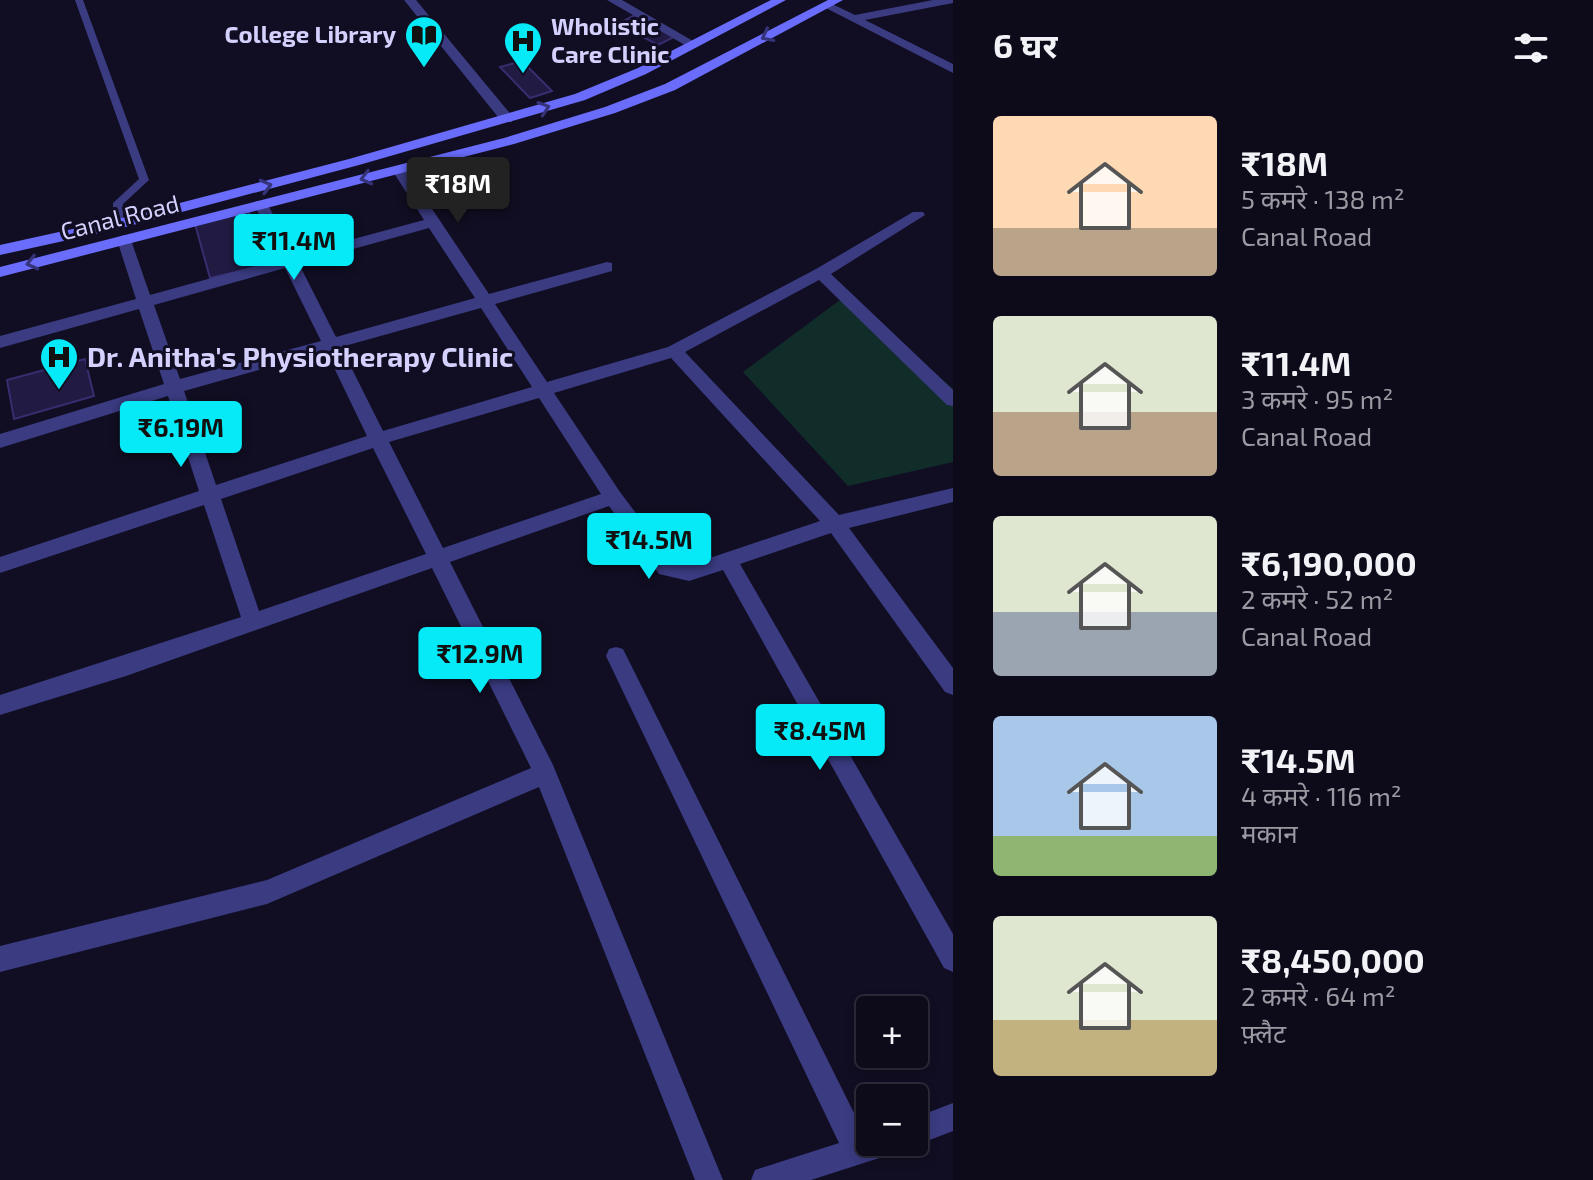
<!DOCTYPE html>
<html lang="hi">
<meta charset="utf-8">
<style>
:root{--surface:#0d0a1a;--page:#161323;--text:#f1f3f6;--muted:#9a9aa2;--line:#2d2b39;--accent:#05eaf6}
body{margin:0;font-family:"Exo 2","Noto Sans Devanagari",sans-serif;background:var(--page);color:var(--text);height:100vh;display:flex;flex-direction:column;font-size:30px;white-space:nowrap}
*{box-sizing:border-box;margin:0}
p{font-size:26px;color:var(--muted)}
.icon{flex:none;width:44px;height:44px;fill:none;stroke:currentColor;stroke-width:2;stroke-linecap:round;stroke-linejoin:round}
.map{position:relative;flex:1;overflow:hidden}
.panel{display:flex;flex-direction:column;background:var(--surface);width:640px}
.panel>*{flex:none}
.buttons{position:absolute;left:856px;top:996px;display:grid;gap:16px}
.buttons a{display:grid;place-items:center;width:72px;height:72px;border-radius:8px;background:var(--surface);box-shadow:0 4px 12px #0003,0 0 0 2px var(--line);font-size:40px}
.price{position:absolute;translate:-50% -68px;padding:0 18px;border-radius:8px;background:var(--accent);color:#111;font-size:26px;line-height:52px;filter:drop-shadow(0 2px 4px #0008)}
.price::after{content:'';position:absolute;left:50%;top:48px;width:24px;height:18px;margin-left:-12px;background:inherit;clip-path:polygon(0 0,100% 0,50% 100%)}
.price.selected{background:#222;color:#fff}
ul{padding:0;list-style:none}
li{display:flex;align-items:center;gap:24px;height:200px;padding:0 40px}
li span{display:grid;place-items:center;flex:none;width:224px;height:160px;border-radius:8px;color:#555}
li>.icon{margin-inline-start:auto}
span .icon{width:96px;height:96px;fill:#fffc;stroke-width:1}
li b{font-size:34px}
h2{display:flex;justify-content:space-between;align-items:center;height:96px;padding:0 40px;font-size:34px}
main{display:flex;flex:1;min-height:0}
.map>svg:first-child{display:block}
</style>
<main>
<div class="map">
<svg width="953" height="1180" viewBox="0 0 953 1180">
<rect width="100%" height="100%" fill="#110e23"/>
<path fill="#112d2a" d="M848,294L953,389V462L848,486L743,372Z"/>
<path fill="#211b43" stroke="#372d6f" stroke-width="2" d="M635,15L676,36L658,45L618,24Z
M522,61L552,91L530,98L500,67Z
M248,211L270,264L210,278L195,224Z
M85,359L94,396L14,419L7,380Z"/>
<g fill="none" stroke-linecap="round" stroke-linejoin="round">
<path fill="#3a3b81" fill-rule="evenodd" d="M75,0H83L149,180L123,204V224L118,227L113,224V203L139,179Z"/>
<path fill="#3a3b81" fill-rule="evenodd" d="M404,0H416L512,116V122H502Z
M607,0H622L700,45L690,48Z
M933,0H953V3L865,20L953,64V73L820,5L830,3L855,15Z
M399,166L404,167L489,294L607,262L612,263V271L495,304L547,382L668,347L816,269L913,212H923L925,215L831,274L953,390V406L947,405L819,280L685,352L839,515L953,488V502L849,528L953,668V695L945,692L831,533L740,564L953,934V972L944,968L723,570L689,581L659,574L609,506L450,562L553,765L723,1180H695L539,787L267,904L0,972V946L267,880L531,768L432,568L126,676L0,715V695L241,617L204,505L0,573V557L199,491L168,396L0,448V434L164,384L139,309L0,348V336L136,299L117,240L119,237L124,235L131,240L150,295L281,259L254,204L256,201H266L294,255L424,220L392,170ZM429,228L475,298L336,337L299,264ZM285,268L321,341L180,379L154,305ZM481,308L532,387L383,431L341,347ZM326,351L367,436L216,485L184,391ZM671,358L820,521L689,565L672,561L620,492L554,393ZM539,398L601,494L443,548L389,442ZM373,448L426,554L259,611L221,499Z
M616,647L623,649L865,1135L870,1134V1142H902L898,1152L811,1180H751L755,1170L839,1143L606,656L609,649Z
M953,1103V1131L914,1146L905,1142H914V1118Z"/>
<path fill="#6a6dfc" fill-rule="evenodd" d="M771,0H786L646,74L585,100L359,165L118,229L0,255V245L118,219L349,159L575,94L638,68Z
M828,0H843L675,90L615,113L514,144L0,277V267L504,138L605,107L665,84Z"/>
</g>
<defs><path id="oneway-chevron" d="M-2-3.5L2.5 0L-2 3.5" fill="none" stroke-width="1.6" stroke-linecap="round" stroke-linejoin="round" transform="scale(2)"/></defs>
<g stroke="#35347a">
<use href="#oneway-chevron" transform="translate(767 36) rotate(153)"/>
<use href="#oneway-chevron" transform="translate(544 108) rotate(-18)"/>
<use href="#oneway-chevron" transform="translate(366 178) rotate(166)"/>
<use href="#oneway-chevron" transform="translate(266 186) rotate(-15)"/>
<use href="#oneway-chevron" transform="translate(32 263) rotate(166)"/>
</g>
<defs>
<g id="library-pin" transform="scale(2)"><path d="M0 17L-7.5 6A9.5 9.5 0 1 1 7.5 6Z" fill="#05eaf6" stroke="#110e23"/><path d="M-6-4Q-3-5.5-.7-3.5V5Q-3 3-6 4ZM6-4Q3-5.5 .7-3.5V5Q3 3 6 4Z" fill="#111"/></g>
<g id="hospital-pin" transform="scale(2)"><path d="M0 17L-7.5 6A9.5 9.5 0 1 1 7.5 6Z" fill="#05eaf6" stroke="#110e23"/><path d="M-5-5h3v3.5h4V-5h3V5h-3V1.5h-4V5h-3Z" fill="#111"/></g>
</defs>
<g fill-rule="evenodd">
<use href="#library-pin" x="424" y="35"/>
<use href="#hospital-pin" x="523" y="41"/>
<use href="#hospital-pin" x="59" y="357"/>
</g>
<g text-anchor="middle" stroke-width="6" stroke-linejoin="round" paint-order="stroke">
<g font-size="24" font-weight="bold" fill="#d4d1fe" stroke="#110e23" text-anchor="start">
<text x="551" y="35">Wholistic<tspan x="551" dy="28">Care Clinic</tspan></text>
<text x="396" y="43" text-anchor="end">College Library</text>
</g>
<g font-size="24" fill="#d4d1fe" stroke="#110e23">
<text transform="translate(120 218) rotate(-14)" y="8">Canal Road</text>
</g>
<g font-size="28" font-weight="bold" fill="#d4d1fe" stroke="#110e23" text-anchor="start">
<text x="87" y="367">Dr. Anitha's Physiotherapy Clinic</text>
</g>
</g>
</svg>
<div class="buttons">
<a>+</a>
<a>−</a>
</div>
<b class="price selected" style="left:458px;top:225px">₹18M</b>
<b class="price" style="left:294px;top:282px">₹11.4M</b>
<b class="price" style="left:181px;top:469px">₹6.19M</b>
<b class="price" style="left:649px;top:581px">₹14.5M</b>
<b class="price" style="left:480px;top:695px">₹12.9M</b>
<b class="price" style="left:820px;top:772px">₹8.45M</b>
</div>
<section class="panel">
<h2>6 घर<svg class="icon" aria-label="filters" viewBox="0 0 24 24"><path d="M4 7h16M4 17h16"/><circle cx="9" cy="7" r="2"/><circle cx="15" cy="17" r="2"/></svg></h2>
<ul>
<li><span style="background:linear-gradient(#ffd9b3 70%,#b9a48a 0)"><svg class="icon" aria-label="home" viewBox="0 0 24 24"><path d="M3 11l9-7 9 7M6 9v11h12V9"/></svg></span><div><b>₹18M</b><p>5 कमरे · 138 m²</p><p>Canal Road</p></div></li>
<li><span style="background:linear-gradient(#dfe7d0 60%,#b9a48a 0)"><svg class="icon" aria-label="home" viewBox="0 0 24 24"><path d="M3 11l9-7 9 7M6 9v11h12V9"/></svg></span><div><b>₹11.4M</b><p>3 कमरे · 95 m²</p><p>Canal Road</p></div></li>
<li><span style="background:linear-gradient(#dfe7d0 60%,#9aa5b1 0)"><svg class="icon" aria-label="home" viewBox="0 0 24 24"><path d="M3 11l9-7 9 7M6 9v11h12V9"/></svg></span><div><b>₹6,190,000</b><p>2 कमरे · 52 m²</p><p>Canal Road</p></div></li>
<li><span style="background:linear-gradient(#a9c7e8 75%,#8fb573 0)"><svg class="icon" aria-label="home" viewBox="0 0 24 24"><path d="M3 11l9-7 9 7M6 9v11h12V9"/></svg></span><div><b>₹14.5M</b><p>4 कमरे · 116 m²</p><p>मकान</p></div></li>
<li><span style="background:linear-gradient(#dfe7d0 65%,#c2b280 0)"><svg class="icon" aria-label="home" viewBox="0 0 24 24"><path d="M3 11l9-7 9 7M6 9v11h12V9"/></svg></span><div><b>₹8,450,000</b><p>2 कमरे · 64 m²</p><p>फ़्लैट</p></div></li>
</ul>
</section>
</main>
